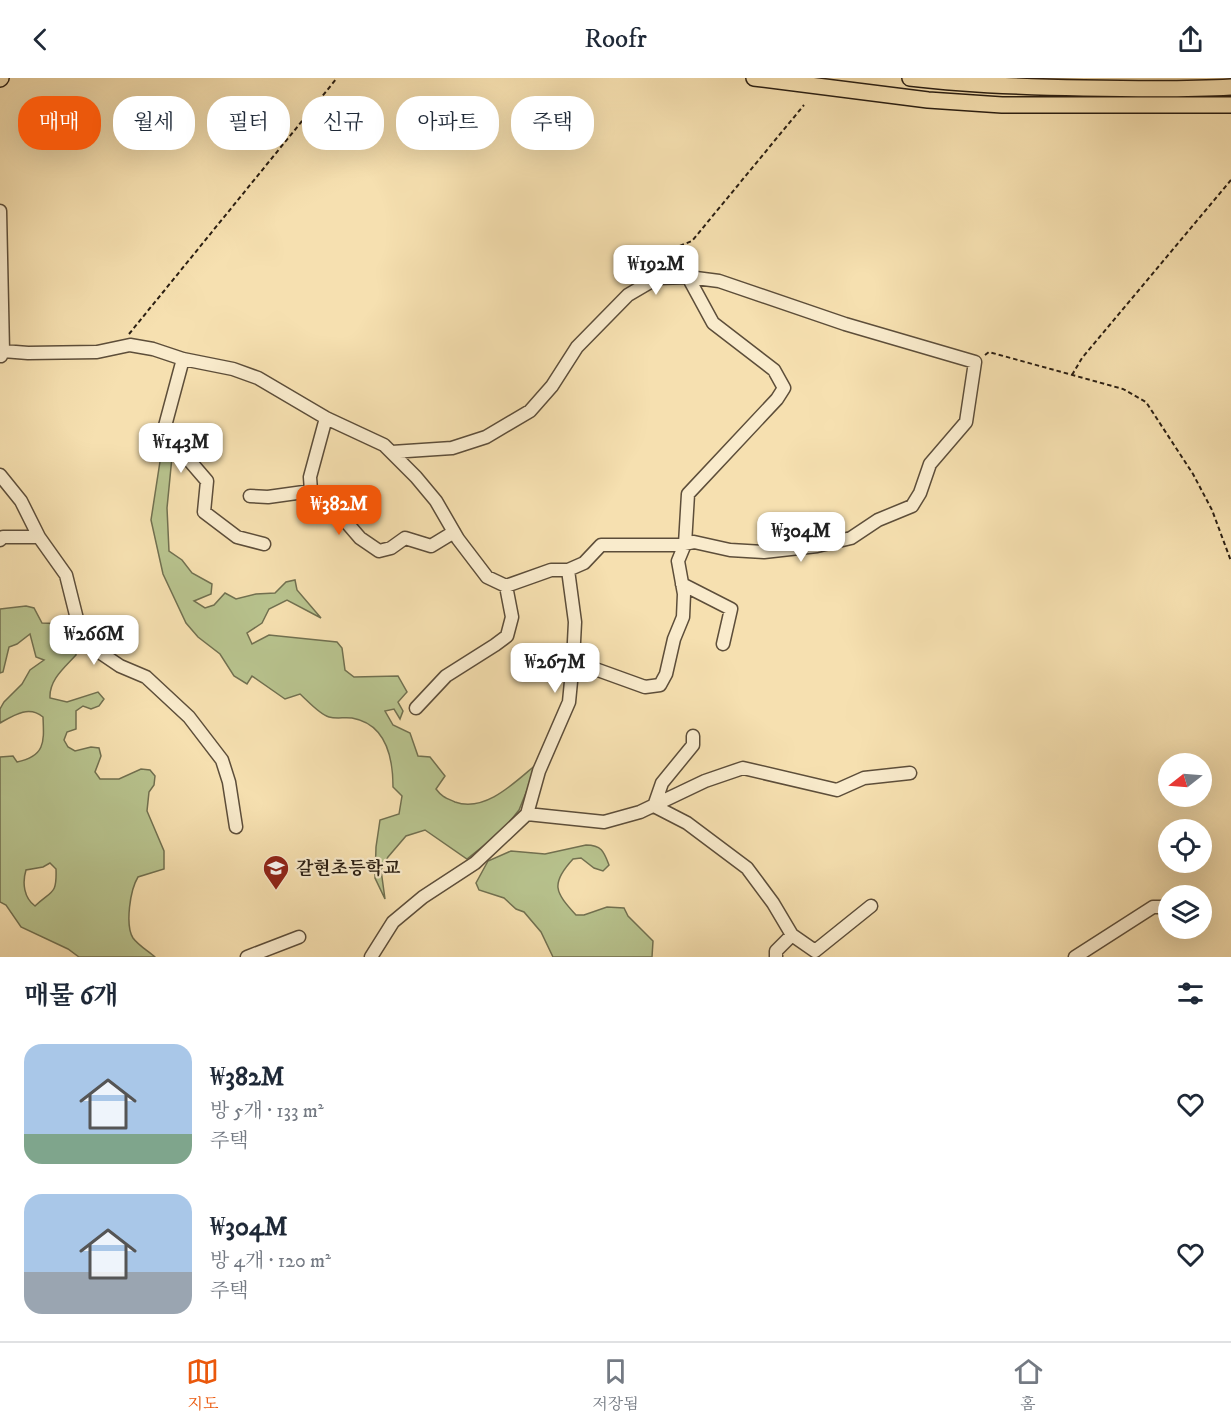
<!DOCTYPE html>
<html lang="ko">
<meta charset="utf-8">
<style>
:root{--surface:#fff;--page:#f6f6f7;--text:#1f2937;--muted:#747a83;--line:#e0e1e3;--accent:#ea580c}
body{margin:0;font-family:"IM FELL DW Pica","Noto Serif KR",serif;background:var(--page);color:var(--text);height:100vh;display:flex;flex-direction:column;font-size:22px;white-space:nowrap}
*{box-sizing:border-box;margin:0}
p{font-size:20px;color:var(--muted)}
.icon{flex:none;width:33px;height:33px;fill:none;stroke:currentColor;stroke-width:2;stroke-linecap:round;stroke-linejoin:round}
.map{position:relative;height:879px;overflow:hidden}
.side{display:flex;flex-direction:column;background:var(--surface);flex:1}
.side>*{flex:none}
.banner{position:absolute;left:18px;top:18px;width:600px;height:54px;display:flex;gap:12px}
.needle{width:39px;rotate:253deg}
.buttons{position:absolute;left:1158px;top:675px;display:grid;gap:12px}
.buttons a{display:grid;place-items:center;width:54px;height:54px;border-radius:50%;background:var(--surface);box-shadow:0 6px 24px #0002;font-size:30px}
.price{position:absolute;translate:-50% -51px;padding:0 14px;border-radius:12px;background:#fff;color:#222;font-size:20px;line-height:39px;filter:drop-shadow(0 2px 3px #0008)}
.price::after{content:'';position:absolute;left:50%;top:36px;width:18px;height:14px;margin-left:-9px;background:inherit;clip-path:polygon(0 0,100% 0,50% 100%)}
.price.selected{background:var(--accent);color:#fff}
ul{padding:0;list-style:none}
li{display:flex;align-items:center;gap:18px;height:150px;padding:0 24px}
li span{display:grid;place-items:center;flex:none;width:168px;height:120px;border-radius:18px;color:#555}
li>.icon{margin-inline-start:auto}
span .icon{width:72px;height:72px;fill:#fffc;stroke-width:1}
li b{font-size:26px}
h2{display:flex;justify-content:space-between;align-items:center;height:72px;padding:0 24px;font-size:26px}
.pill{padding:0 21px;border-radius:24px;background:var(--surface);box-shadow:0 6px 24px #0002;font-size:21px;line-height:54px}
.pill.selected{background:var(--accent);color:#fff}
header{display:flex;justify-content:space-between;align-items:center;height:78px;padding:0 24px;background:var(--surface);font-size:27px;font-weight:600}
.dock{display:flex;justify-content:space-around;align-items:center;height:84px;border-top:2px solid var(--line);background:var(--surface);font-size:16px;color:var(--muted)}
.dock a{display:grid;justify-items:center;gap:3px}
.dock .selected{color:var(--accent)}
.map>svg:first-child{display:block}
</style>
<header><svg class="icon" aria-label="back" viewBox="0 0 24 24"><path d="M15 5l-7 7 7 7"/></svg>Roofr<svg class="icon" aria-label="share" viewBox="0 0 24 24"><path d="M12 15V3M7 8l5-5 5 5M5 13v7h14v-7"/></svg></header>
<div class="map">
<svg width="1231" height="879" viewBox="0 0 1231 879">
<rect width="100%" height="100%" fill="#f6e0b0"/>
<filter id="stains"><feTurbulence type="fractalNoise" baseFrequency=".00333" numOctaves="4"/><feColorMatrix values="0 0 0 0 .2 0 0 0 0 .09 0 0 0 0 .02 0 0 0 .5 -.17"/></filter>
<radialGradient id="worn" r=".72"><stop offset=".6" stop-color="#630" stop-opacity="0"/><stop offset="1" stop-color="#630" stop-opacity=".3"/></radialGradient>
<path fill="#b8c38e" stroke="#717050" stroke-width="1.5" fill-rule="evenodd" d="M163,364L169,368L172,379L167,430L169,473L182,482L192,495L212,506L211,516L194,523L205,530L214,527L225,515L236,521L256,516L275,515L286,504L295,502L297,512L321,540L287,522L269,531L262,545L247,555L252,566L269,557L337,564L342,570L345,592L354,599L398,598L407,614L398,624L403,633L400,641L394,631L385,633L393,647L410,655L418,678L430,679L445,698L436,711C442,719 446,720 455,724C486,735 516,703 538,685L519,732L503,752L467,781L425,752L406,758L388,779L381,792L385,821L375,800L376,769L380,742L399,736L402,718L393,709C393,680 386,646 352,640C345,639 336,641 329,639C319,636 308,623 300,616L285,621L252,598L247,606L234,598L220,576L198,559L186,545L163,496L151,442Z
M26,528L34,530L42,545L67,546L76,560V577C64,590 49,602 50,620L67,624L98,614L104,621L99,628L91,631L83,628L76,633V651L67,654L64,662L68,669L75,673L91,669L99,670L101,678L95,694L100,701H119L141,691L150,692L155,698L154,707L149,714L147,733L164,773V791L138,799C130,812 125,847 133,860C138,867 148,873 155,879H79L68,871L21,849L6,827L0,824V679L13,678L17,684C46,678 44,663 43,639C29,627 14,637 0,645V631L4,624L22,606L30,592L44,582L36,579L30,556L17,566L9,569L3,594L0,595V531ZM50,785L56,791C57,817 52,812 35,828C24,820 22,805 26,792L43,789Z
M586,767C602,767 604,774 609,787L603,793L594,790L581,780L573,781C550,806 555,814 576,837H584L607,829L624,830L628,838L653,863L652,879H553L541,854L524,834L516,831L504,820L479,812L476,805L488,783L511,773L545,776Z"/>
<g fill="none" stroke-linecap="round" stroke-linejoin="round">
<g stroke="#5d4e3a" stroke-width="15">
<path id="minor" d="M0,133L3,273L1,278
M3,273L28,275L97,274L130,267L153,271L183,281L233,291L258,300L326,340L384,367L416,399L436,423L458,461L487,499L506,508L551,492H568L584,485L601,467H679L694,464L730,472L764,474L817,468L851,460L878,442L912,428L920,415L930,386L966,344L975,284L845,246L719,203L688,199L657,200L628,217L577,269L552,308L530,333L486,359L452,370L392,374
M183,281L165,348L170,360L207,403L204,434L237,459L264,466
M326,340L310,399L311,413L335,431L360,460L379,473L391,470L405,460L431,468L454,454
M0,397L21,423L39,459L66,497L79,549L86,565L120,588L146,599L189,639L222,682L229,704L236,749
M250,418L268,419L311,413
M0,462L3,459H39
M682,506L731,531L723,566
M573,583L645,609L660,607L666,596L674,561L683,539L684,516L678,483L685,466L688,416L777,321L784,310L774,292L713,245L688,199
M416,630L446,598L495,567L507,558L512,539L506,508
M693,658V667L662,705L654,728L687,745L747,790L773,825L792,857
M527,736L539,693L569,624L573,583L575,544L568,492
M247,879L299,859
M371,879L393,844L423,819L475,785L527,736L604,744L640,734L705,703L743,690L837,712L864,700L910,695
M776,879V873L792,857L815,873L871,828
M1075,879L1153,829H1168"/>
</g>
<g stroke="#2a1e12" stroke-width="18">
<path id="major" d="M754,0L928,22L1002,27H1231
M910,0C968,7 1026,9 1084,10C1133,11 1182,12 1231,9
M0,1L1,0"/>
</g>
<path stroke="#2a1e12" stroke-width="2" stroke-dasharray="4.5 3" stroke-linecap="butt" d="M628,202L627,194L639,184L692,163L804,27
M129,256L337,0
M985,277L989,274L1123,311L1146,324L1193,396L1212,432L1231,483
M1072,297L1082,280L1231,102"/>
<use href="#minor" stroke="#f9ebcc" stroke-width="12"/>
<use href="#major" stroke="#f6e0b0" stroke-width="15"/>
</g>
<defs>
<g id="school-pin" transform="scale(1.35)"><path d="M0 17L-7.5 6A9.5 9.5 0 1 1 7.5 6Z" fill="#8f2418" stroke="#f9ebcc"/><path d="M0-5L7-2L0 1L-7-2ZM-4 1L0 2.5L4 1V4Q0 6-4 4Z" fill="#fff"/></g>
</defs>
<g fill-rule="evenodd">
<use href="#school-pin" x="276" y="790"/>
</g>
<g text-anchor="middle" stroke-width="4.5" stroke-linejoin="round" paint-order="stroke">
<g font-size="18" font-weight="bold" fill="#2a1e12" stroke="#f9ebcc" text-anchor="start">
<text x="296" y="796">갈현초등학교</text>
</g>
</g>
<rect width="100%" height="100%" filter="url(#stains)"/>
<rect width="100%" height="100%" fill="url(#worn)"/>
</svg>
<div class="buttons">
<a><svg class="needle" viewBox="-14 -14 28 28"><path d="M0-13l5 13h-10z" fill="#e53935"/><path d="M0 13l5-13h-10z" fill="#747a83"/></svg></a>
<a><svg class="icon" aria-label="locate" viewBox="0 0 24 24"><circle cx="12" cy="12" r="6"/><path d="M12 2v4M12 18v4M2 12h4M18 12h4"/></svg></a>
<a><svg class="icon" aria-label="layers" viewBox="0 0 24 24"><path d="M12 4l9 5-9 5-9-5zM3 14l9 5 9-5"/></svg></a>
</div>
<b class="price" style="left:656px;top:218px">₩192M</b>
<b class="price" style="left:181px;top:396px">₩143M</b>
<b class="price selected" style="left:339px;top:458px">₩382M</b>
<b class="price" style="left:801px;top:485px">₩304M</b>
<b class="price" style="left:94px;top:588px">₩266M</b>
<b class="price" style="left:555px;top:616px">₩267M</b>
<div class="banner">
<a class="pill selected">매매</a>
<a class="pill">월세</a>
<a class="pill">필터</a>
<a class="pill">신규</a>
<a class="pill">아파트</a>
<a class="pill">주택</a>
</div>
</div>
<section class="side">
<h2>매물 6개<svg class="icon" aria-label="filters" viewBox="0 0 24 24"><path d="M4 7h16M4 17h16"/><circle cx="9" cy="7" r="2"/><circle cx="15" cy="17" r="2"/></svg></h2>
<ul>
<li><span style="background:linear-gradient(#a9c7e8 75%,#7fa58c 0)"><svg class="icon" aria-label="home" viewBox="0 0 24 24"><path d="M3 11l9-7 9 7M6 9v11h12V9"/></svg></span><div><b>₩382M</b><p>방 5개 · 133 m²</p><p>주택</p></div><svg class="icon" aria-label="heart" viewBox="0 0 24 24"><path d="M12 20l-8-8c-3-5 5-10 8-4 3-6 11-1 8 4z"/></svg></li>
<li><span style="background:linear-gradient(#a9c7e8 65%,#9aa5b1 0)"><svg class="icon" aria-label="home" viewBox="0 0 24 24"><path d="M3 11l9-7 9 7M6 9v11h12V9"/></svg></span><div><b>₩304M</b><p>방 4개 · 120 m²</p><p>주택</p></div><svg class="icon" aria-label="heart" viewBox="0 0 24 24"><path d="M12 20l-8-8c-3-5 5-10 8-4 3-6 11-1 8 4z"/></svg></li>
</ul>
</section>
<nav class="dock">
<a class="selected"><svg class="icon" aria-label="map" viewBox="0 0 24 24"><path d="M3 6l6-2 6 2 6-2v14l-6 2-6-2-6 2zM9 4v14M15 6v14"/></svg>지도</a>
<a><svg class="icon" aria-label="saved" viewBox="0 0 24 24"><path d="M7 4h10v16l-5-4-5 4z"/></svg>저장됨</a>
<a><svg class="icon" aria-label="home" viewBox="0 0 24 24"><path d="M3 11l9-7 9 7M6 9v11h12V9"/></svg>홈</a>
</nav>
